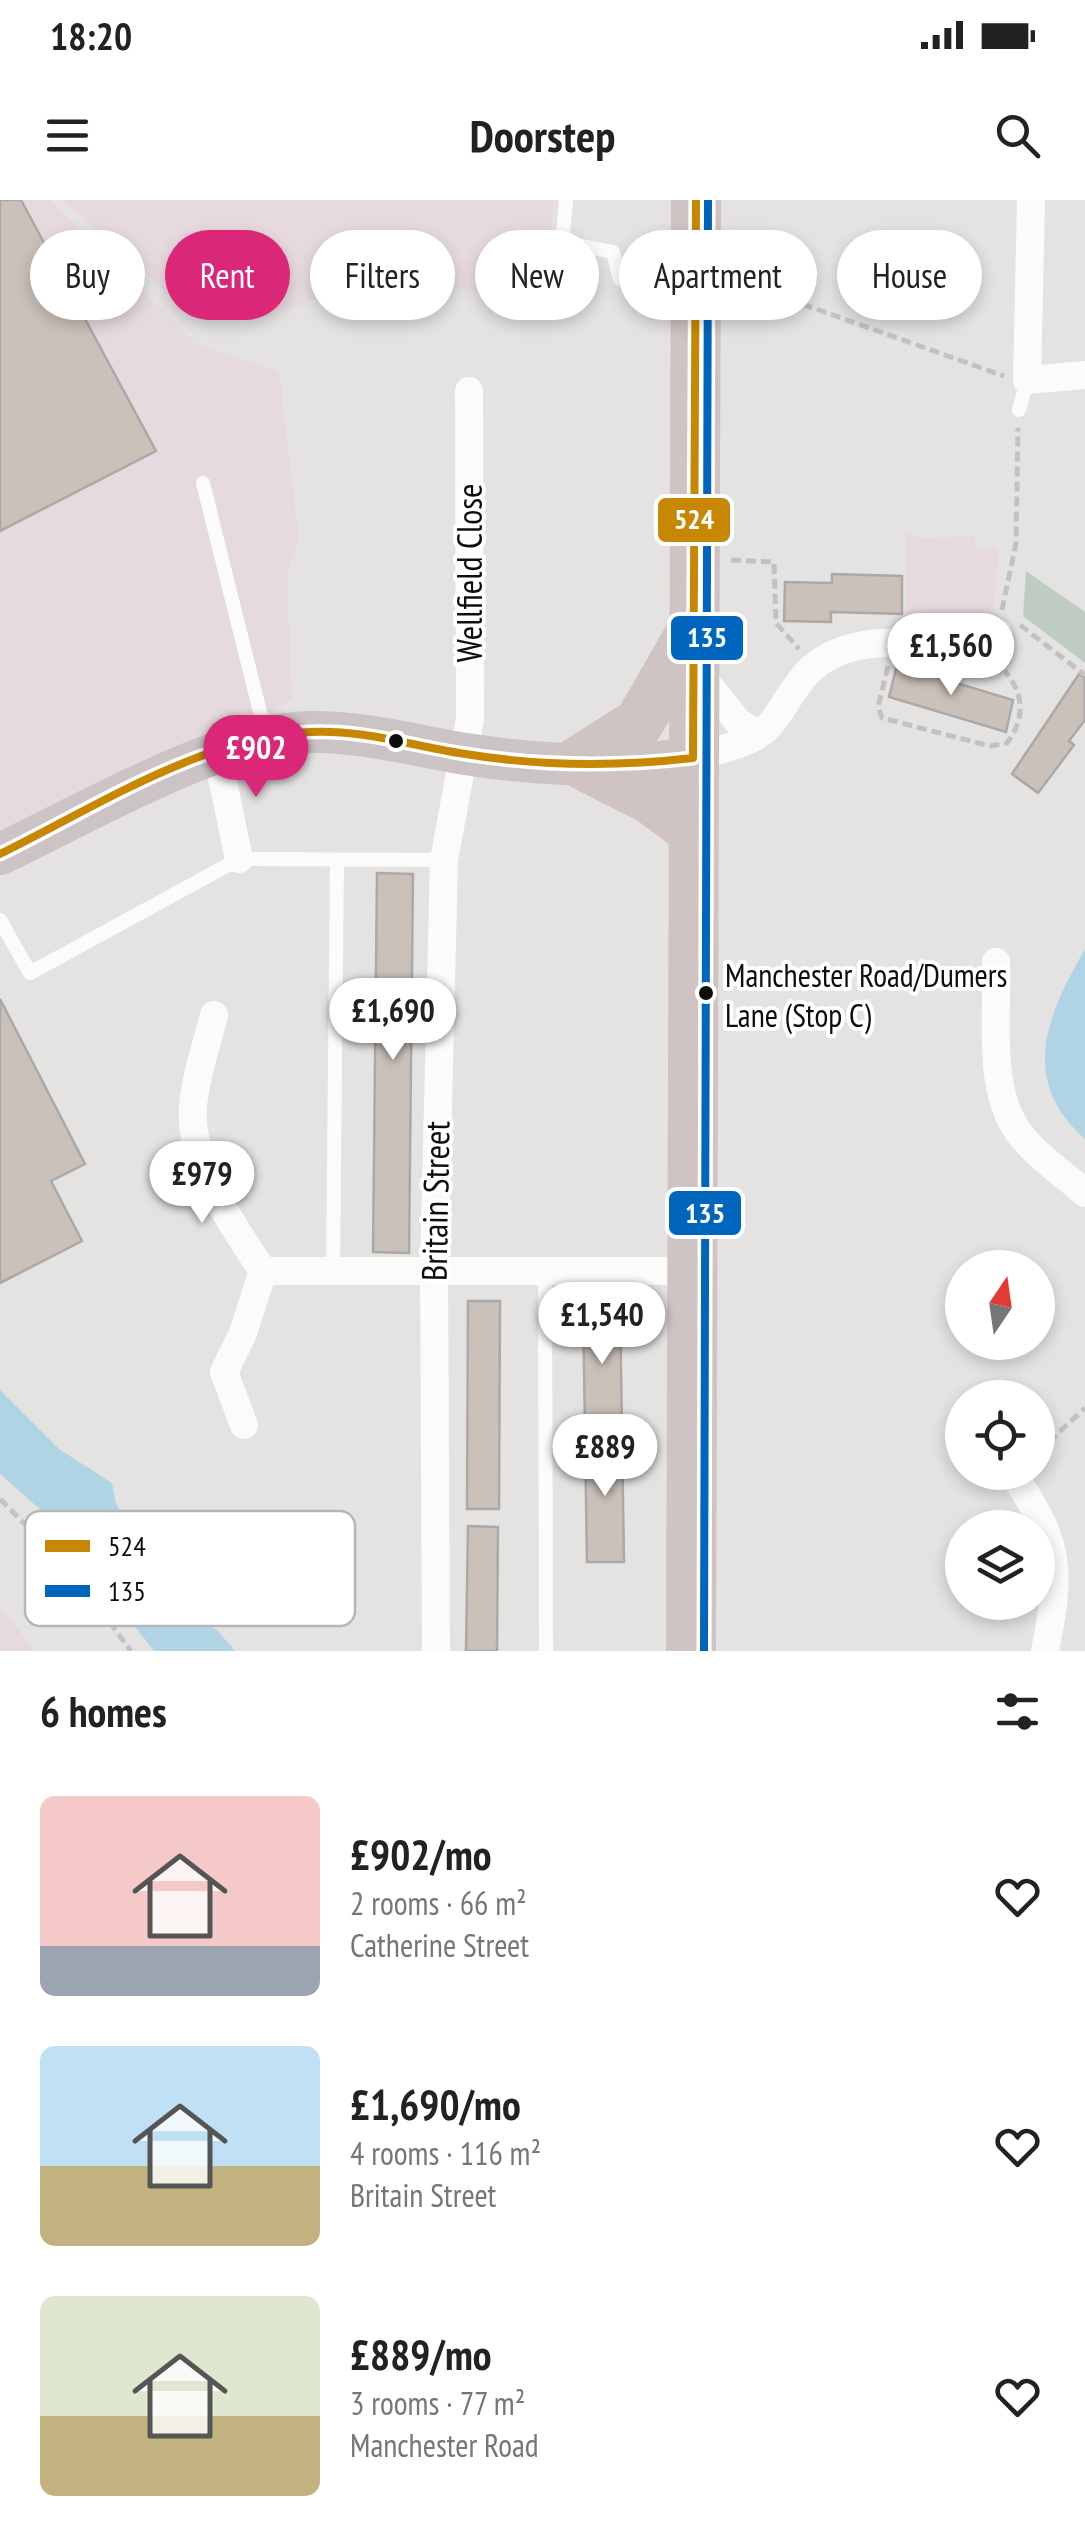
<!DOCTYPE html>
<meta charset="utf-8">
<style>
:root{--surface:#fff;--page:#f2f2f2;--text:#222;--muted:#767676;--accent:#db2777}
body{margin:0;font-family:"PT Sans Narrow",sans-serif;background:var(--page);color:var(--text);height:100vh;display:flex;flex-direction:column;font-size:38px;white-space:nowrap}
*{box-sizing:border-box;margin:0}
p{font-size:32px;color:var(--muted)}
.icon{flex:none;width:55px;height:55px;fill:none;stroke:currentColor;stroke-width:2;stroke-linecap:round;stroke-linejoin:round}
.map{position:relative;height:1451px;overflow:hidden}
.details{display:flex;flex-direction:column;background:var(--surface);flex:1}
.details>*{flex:none}
.hud{position:absolute;left:30px;top:30px;width:1025px;height:90px;display:flex;gap:20px}
.needle{width:65px;rotate:13deg}
.buttons{position:absolute;left:945px;top:1050px;display:grid;gap:20px}
.buttons a{display:grid;place-items:center;width:110px;height:110px;border-radius:50%;background:var(--surface);box-shadow:0 5px 15px #0003;font-size:50px}
.price{position:absolute;translate:-50% -85px;padding:0 22px;border-radius:35px;background:#fff;color:#222;font-size:32px;line-height:65px;filter:drop-shadow(0 2px 5px #0008)}
.price::after{content:'';position:absolute;left:50%;top:60px;width:30px;height:22px;margin-left:-15px;background:inherit;clip-path:polygon(0 0,100% 0,50% 100%)}
.price.current{background:var(--accent);color:#fff}
ul{padding:0;list-style:none}
li{display:flex;align-items:center;gap:30px;height:250px;padding:0 40px}
li span{display:grid;place-items:center;flex:none;width:280px;height:200px;border-radius:15px;color:#555}
li>.icon{margin-inline-start:auto}
span .icon{width:120px;height:120px;fill:#fffc;stroke-width:1}
li b{font-size:42px}
h2{display:flex;justify-content:space-between;align-items:center;height:120px;padding:0 40px;font-size:42px}
.pill{padding:0 35px;border-radius:45px;background:var(--surface);box-shadow:0 5px 15px #0003;font-size:35px;line-height:90px}
.pill.current{background:var(--accent);color:#fff}
.status{display:flex;justify-content:space-between;align-items:center;height:70px;padding:0 50px;background:var(--surface);direction:ltr}
.status svg{height:28px;fill:currentColor}
header{display:flex;justify-content:space-between;align-items:center;height:130px;padding:0 40px;background:var(--surface);font-size:45px;font-weight:600}
.map>svg:first-child{display:block}
</style>
<div class="status"><b>18:20</b><svg viewBox="0 0 49 12"><path d="M0 12V9h3v3zM5 12V6h3v6zM10 12V3h3v9zM15 12V0h3v12zM26 1h20v11H26zM47 4h2v5h-2z"/></svg></div>
<header><svg class="icon" aria-label="menu" viewBox="0 0 24 24"><path d="M4 6h16M4 12h16M4 18h16"/></svg>Doorstep<svg class="icon" aria-label="search" viewBox="0 0 24 24"><circle cx="10" cy="10" r="6"/><path d="M15 15l6 6"/></svg></header>
<div class="map">
<svg width="1085" height="1451" viewBox="0 0 1085 1451">
<rect width="100%" height="100%" fill="#e5e3e1"/>
<path fill="#e7dadf" d="M0,0H50L196,144L279,171L299,341L287,373L292,500L0,631Z
M62,0H553L547,98L361,80L287,111L174,100Z
M907,333L924,338L975,336V347L998,348L994,411L961,431L906,419Z
M0,1409L11,1420L35,1451H0Z"/>
<path fill="#beccc3" d="M1026,371L1085,412V463L1023,416Z"/>
<path fill="#b1d4e4" d="M1085,749V939C1019,881 1046,816 1085,749Z
M0,1190L59,1249L112,1283L116,1304L200,1420L218,1431L235,1451H154L52,1320L0,1274Z"/>
<path fill="#cac1ba" stroke="#aba9a7" stroke-width="2.5" d="M0,0H21L156,251L0,331Z
M832,374L902,376V414L831,412V422L784,421L785,382L832,383Z
M897,465L1013,500L1006,532L889,497Z
M1079,474L1085,478V520L1069,541L1074,545L1038,593L1012,574Z
M377,673L413,674L409,1053L373,1052Z
M0,799L85,964L51,981L82,1041L0,1083Z
M468,1101H500L499,1309H467Z
M583,1104H620L622,1229L585,1230Z
M622,1236L624,1362H587L585,1237Z
M468,1326L498,1327L497,1451H466Z"/>
<g fill="none" stroke-linecap="round" stroke-linejoin="round">
<path stroke="#c3c2c2" stroke-width="5" stroke-dasharray="10 5" stroke-linecap="butt" d="M732,79L1004,176
M731,360L774,362L776,423L799,449
M1002,410L1016,343L1018,228
M1020,425L1085,475
M888,466L878,507L882,518L990,546L1007,543C1026,517 1024,495 1005,471
M1038,1252L1085,1208
M0,1299L74,1374L131,1451"/>
<path stroke="#fbfbfa" stroke-width="14" d="M566,0L563,33L567,43L613,52L620,79
M1019,210L1027,180
M203,283L265,532
M0,720L30,773L239,659L444,660
M333,1071L337,660
M545,1071L546,1451"/>
<path stroke="#fbfbfa" stroke-width="28" d="M1031,0L1027,180L1085,175
M699,473L738,522L758,534
M217,553L239,659
M693,558C716,550 754,544 770,525C785,507 793,486 811,469C858,427 935,446 990,454L998,433
M996,762C998,813 987,886 1017,930C1034,955 1063,973 1085,993
M214,815C207,844 195,877 193,907C189,964 233,1026 263,1071L243,1133L224,1172L244,1225
M263,1071H693
M1013,1274C1061,1345 1061,1369 1045,1451
M436,1451L434,1071L444,660L470,519L469,191"/>
<path stroke="#ccc3c4" stroke-width="42" d="M0,654C83,615 219,535 309,532C359,531 409,544 459,553C534,565 617,569 693,558"/>
<path stroke="#cfc3c4" stroke-width="50" d="M577,562L639,523L692,431
M577,562L650,599L692,630
M691,1451L696,0"/>
<g stroke="#fff" stroke-width="15">
<path id="bus-1" d="M0,654C96,607 200,538 309,532C359,529 410,545 459,553C536,566 615,567 693,558L696,0"/>
</g>
<g stroke="#fff" stroke-width="15">
<path id="bus-2" d="M704,1451L708,0"/>
</g>
<use href="#bus-1" stroke="#c88702" stroke-width="8"/>
<use href="#bus-2" stroke="#0065bd" stroke-width="8"/>
</g>
<g fill="#0e0d0c" stroke="#fff" stroke-width="4">
<circle cx="396" cy="541" r="9"/>
<circle cx="706" cy="793" r="9"/>
</g>
<g text-anchor="middle" stroke-width="8" stroke-linejoin="round" paint-order="stroke">
<g font-size="32" fill="#0e0d0c" stroke="#fff" text-anchor="start">
<text x="725" y="787">Manchester Road/Dumers<tspan x="725" dy="40">Lane (Stop C)</tspan></text>
</g>
<g font-size="35" fill="#0e0d0c" stroke="#fff">
<text transform="translate(470 373) rotate(-90)" y="12">Wellfield Close</text>
<text transform="translate(436 1001) rotate(-89)" y="12">Britain Street</text>
</g>
</g>
<rect x="25" y="1311" width="330" height="115" rx="15" fill="#fff" stroke="#b7b6b6" stroke-width="2.5"/>
<rect x="45" y="1340" width="45" height="12" fill="#c88702"/>
<rect x="45" y="1385" width="45" height="12" fill="#0065bd"/>
<g font-size="28" fill="#0e0d0c">
<text x="108" y="1356">524</text>
<text x="108" y="1401">135</text>
</g>
<g stroke="#fff" stroke-width="4">
<rect x="656" y="296" width="76" height="48" rx="10" fill="#c88702"/>
<rect x="669" y="414" width="76" height="48" rx="10" fill="#0065bd"/>
<rect x="667" y="989" width="76" height="48" rx="10" fill="#0065bd"/>
</g>
<g font-size="28" text-anchor="middle" font-weight="bold" fill="#fff">
<text x="694" y="329">524</text>
<text x="707" y="447">135</text>
<text x="705" y="1023">135</text>
</g>
</svg>
<div class="buttons">
<a><svg class="needle" viewBox="-14 -14 28 28"><path d="M0-13l5 13h-10z" fill="#e53935"/><path d="M0 13l5-13h-10z" fill="#767676"/></svg></a>
<a><svg class="icon" aria-label="locate" viewBox="0 0 24 24"><circle cx="12" cy="12" r="6"/><path d="M12 2v4M12 18v4M2 12h4M18 12h4"/></svg></a>
<a><svg class="icon" aria-label="layers" viewBox="0 0 24 24"><path d="M12 4l9 5-9 5-9-5zM3 14l9 5 9-5"/></svg></a>
</div>
<b class="price" style="left:951px;top:498px">£1,560</b>
<b class="price current" style="left:256px;top:600px">£902</b>
<b class="price" style="left:393px;top:863px">£1,690</b>
<b class="price" style="left:202px;top:1026px">£979</b>
<b class="price" style="left:602px;top:1167px">£1,540</b>
<b class="price" style="left:605px;top:1299px">£889</b>
<div class="hud">
<a class="pill">Buy</a>
<a class="pill current">Rent</a>
<a class="pill">Filters</a>
<a class="pill">New</a>
<a class="pill">Apartment</a>
<a class="pill">House</a>
</div>
</div>
<section class="details">
<h2>6 homes<svg class="icon" aria-label="filters" viewBox="0 0 24 24"><path d="M4 7h16M4 17h16"/><circle cx="9" cy="7" r="2"/><circle cx="15" cy="17" r="2"/></svg></h2>
<ul>
<li><span style="background:linear-gradient(#f6c9c9 75%,#9aa5b1 0)"><svg class="icon" aria-label="home" viewBox="0 0 24 24"><path d="M3 11l9-7 9 7M6 9v11h12V9"/></svg></span><div><b>£902/mo</b><p>2 rooms · 66 m²</p><p>Catherine Street</p></div><svg class="icon" aria-label="heart" viewBox="0 0 24 24"><path d="M12 20l-8-8c-3-5 5-10 8-4 3-6 11-1 8 4z"/></svg></li>
<li><span style="background:linear-gradient(#bfe0f5 60%,#c2b280 0)"><svg class="icon" aria-label="home" viewBox="0 0 24 24"><path d="M3 11l9-7 9 7M6 9v11h12V9"/></svg></span><div><b>£1,690/mo</b><p>4 rooms · 116 m²</p><p>Britain Street</p></div><svg class="icon" aria-label="heart" viewBox="0 0 24 24"><path d="M12 20l-8-8c-3-5 5-10 8-4 3-6 11-1 8 4z"/></svg></li>
<li><span style="background:linear-gradient(#dfe7d0 60%,#c2b280 0)"><svg class="icon" aria-label="home" viewBox="0 0 24 24"><path d="M3 11l9-7 9 7M6 9v11h12V9"/></svg></span><div><b>£889/mo</b><p>3 rooms · 77 m²</p><p>Manchester Road</p></div><svg class="icon" aria-label="heart" viewBox="0 0 24 24"><path d="M12 20l-8-8c-3-5 5-10 8-4 3-6 11-1 8 4z"/></svg></li>
</ul>
</section>
